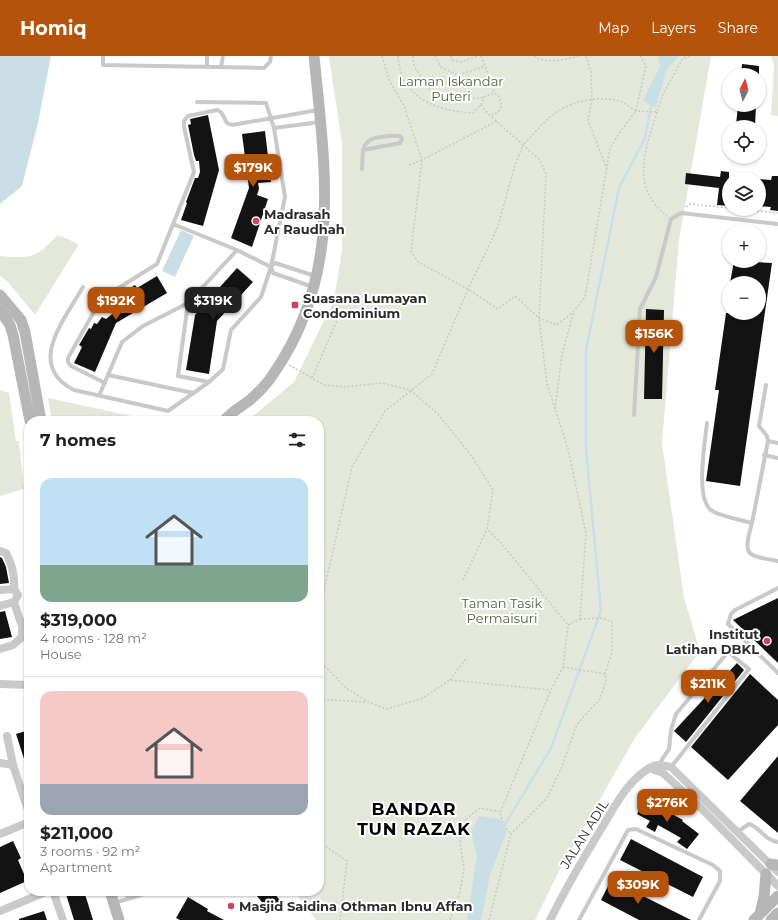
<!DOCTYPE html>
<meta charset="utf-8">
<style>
:root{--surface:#fff;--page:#f2f2f2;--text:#202124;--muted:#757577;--line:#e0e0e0;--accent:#b45309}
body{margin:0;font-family:Montserrat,sans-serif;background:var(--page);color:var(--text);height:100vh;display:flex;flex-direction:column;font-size:15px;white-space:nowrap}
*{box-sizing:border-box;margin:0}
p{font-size:13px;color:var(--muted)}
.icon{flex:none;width:22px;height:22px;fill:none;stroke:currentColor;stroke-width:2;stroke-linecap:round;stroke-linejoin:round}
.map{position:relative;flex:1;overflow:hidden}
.details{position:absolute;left:24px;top:360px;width:300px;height:480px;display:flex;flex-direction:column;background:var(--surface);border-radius:16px;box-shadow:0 1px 3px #0004}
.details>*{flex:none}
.needle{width:26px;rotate:6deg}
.fabs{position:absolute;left:722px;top:12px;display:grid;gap:8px}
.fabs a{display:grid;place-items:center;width:44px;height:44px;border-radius:50%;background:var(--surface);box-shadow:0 1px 3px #0004;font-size:20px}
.price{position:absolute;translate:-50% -34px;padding:0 9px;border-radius:8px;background:var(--accent);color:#fff;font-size:13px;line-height:26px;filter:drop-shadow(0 1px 2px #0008)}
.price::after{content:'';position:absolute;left:50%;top:24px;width:12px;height:9px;margin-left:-6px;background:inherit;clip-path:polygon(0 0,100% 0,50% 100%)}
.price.selected{background:#222;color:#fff}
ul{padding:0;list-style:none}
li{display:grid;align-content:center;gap:8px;height:212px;padding:0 16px}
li+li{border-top:1px solid var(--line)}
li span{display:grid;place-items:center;height:124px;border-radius:12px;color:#555}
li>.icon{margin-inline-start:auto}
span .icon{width:72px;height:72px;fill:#fffc;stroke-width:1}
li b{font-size:17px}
h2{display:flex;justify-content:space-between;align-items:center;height:48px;padding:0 16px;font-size:17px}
header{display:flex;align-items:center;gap:24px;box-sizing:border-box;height:56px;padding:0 20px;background:var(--accent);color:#fff}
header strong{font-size:19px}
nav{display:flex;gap:22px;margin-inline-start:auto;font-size:14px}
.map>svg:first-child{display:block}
</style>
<header>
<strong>Homiq</strong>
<nav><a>Map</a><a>Layers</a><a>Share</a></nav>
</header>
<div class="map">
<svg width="778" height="864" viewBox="0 0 778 864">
<rect width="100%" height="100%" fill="#fff"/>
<path fill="#e3e8db" d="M329,0H711L679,184L662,387L684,542L700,595L635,682L560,813L535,864H316L294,835H319V365H247L294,326L334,244L342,194V88Z
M771,0H778V60L771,59L774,9Z
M58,179L79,188L35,259L8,226L0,220V200C32,203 35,202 58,179Z
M0,334L9,337L16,385H19L24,433L0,440Z
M48,342L155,365H52Z"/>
<path fill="#cadee6" d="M0,0H51L38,67L22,130L0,148Z
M658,0H679L667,13L656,51L651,50L643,44L660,11Z
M181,174L194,180L175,221L162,215Z
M479,760L500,763L507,775L490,819L481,864H467L477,800L471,776Z"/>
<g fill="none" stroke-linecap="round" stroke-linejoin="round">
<path stroke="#cadee6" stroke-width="2.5" d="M504,770L551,692L601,555L586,392V294L619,132L645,82L651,50"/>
</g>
<path fill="#131313" d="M742,8L759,10V19H741Z
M738,49H756L755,71L736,69Z
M208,59L219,114L203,170L181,164L187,147L186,146L195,122H198L200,116L199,105H196L194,99L188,69L191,68L190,63Z
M265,75L271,126L258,127L259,133L257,139L268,143L252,191L231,182L249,132L242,78Z
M721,115L729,116V150L717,149L719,132L685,128L686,117L720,121Z
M772,120H778V155L770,154L771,151L759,150V123L771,124Z
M734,205L772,207L740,430L706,425L719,334H715L726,257H759V227H730Z
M237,212L253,226L217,265L209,318L186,314L195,259Z
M157,220L167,237L116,267L95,316L74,307L82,291L79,289L89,272L91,273L94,267L97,268L102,261L106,263L116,255L113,250L117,247L115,244L119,242L118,240L135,229L137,232Z
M646,253L664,254L662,343H644Z
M0,501L2,502L6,511L9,527L0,528Z
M778,542V607L733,564Z
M5,555L12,581L0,583V556Z
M737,607L744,614L686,686L674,675Z
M750,618L778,644V669L728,724L691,691Z
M29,674V715H28L16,678Z
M778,700V777L740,745Z
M643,742L683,764L682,765L699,778L687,793L677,786L681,782L658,769L655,776L646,771L650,765L637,758L640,753L637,751Z
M631,783L703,821L693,841L620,804Z
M13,785L21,802L18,804L27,825L0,837V791Z
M611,824L691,864H639L601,844Z
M65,835H84L93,864H74Z
M253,835H273L281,846L269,855Z
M188,841L208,853L207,855L224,864H180L176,862Z
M44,855L47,864H19V863Z"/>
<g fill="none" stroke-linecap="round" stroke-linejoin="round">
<path stroke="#c9c9c9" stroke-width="1.5" stroke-dasharray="2 2" stroke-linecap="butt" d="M382,0L389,24L404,50L422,104L407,110
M398,0C401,42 436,55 473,57L481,49L484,41L494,37L499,40L502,49L498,56L492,59
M413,0L414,10L431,36L461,44L484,41
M435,0L441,11L458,19L485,10
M451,0L452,4L461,6L478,0
M481,0L491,25L494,37
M534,0C546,9 566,3 579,0
M586,0L591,16L592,43L588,65L607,113
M640,0L646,10L636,55L657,56L663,38L683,2L690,0
M481,49C486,58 514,80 523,89C533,79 543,66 554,58C571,45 600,39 620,45C625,47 631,52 636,55L620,76L610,92L585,241L574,255L557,269L539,262L547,328L568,393L586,477L580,563L568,569L563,611L551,634L500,757L504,770L511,778
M657,56C645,95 630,131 667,160
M497,65L422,104L411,195L418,206L468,233L498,253L515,240L539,262
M686,151L690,148L729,152
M737,153L778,157
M289,309L324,329L345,331L382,327L410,334L438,358L473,402L493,434L487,473L501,487L568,569
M312,322L339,260
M555,353L562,298L574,255
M463,524L487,473
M580,563L602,562L612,566V596L605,618
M319,584L322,543L352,411L385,355L432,318L468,233L497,173L515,109L523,89L540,104L546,118L539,262
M319,591L323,608L346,632L368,646L387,653L423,642L450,624L550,634
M450,624L467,601
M319,643L366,646
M319,786L347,805L340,864
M450,864L460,835L464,813L460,786L466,763L480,752L499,756
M489,864L511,778L547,742L561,713L577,668L600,643L606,625L605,618L563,611"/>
<path stroke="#c9c9c9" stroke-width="4" d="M103,0V9L264,12L270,6L271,0
M207,11V0
M221,11L223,0
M274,72L320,66
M362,113C363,96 360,83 381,81C388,80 394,79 400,80L402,83L400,87L363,94
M173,168L237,194L271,211L273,217L313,231
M271,210L275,207L315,220
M83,231C65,263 25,309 74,334L168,355L209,326L223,313L231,274L261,241L271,211L285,141L274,72L266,47L197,46
M108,319L193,337
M209,326L178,320L188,247L237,194
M105,327L71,310L68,306V302L101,243L157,208L194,116L184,71V65L188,60L217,54L221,56L227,67L232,69L318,54
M766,329L759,370L767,380L768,385
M99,340L122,286L143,270L188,247
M634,359L640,253L656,221L671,163L681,157L778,168
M707,367C705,386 695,442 711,454C718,460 742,464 752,467C743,500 745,499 778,505
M764,399L778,402
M752,467L768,385L778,387
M778,532L735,554L731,558L728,568L778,617
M659,708L669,693L671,674L676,658L728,596L749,613L671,711
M737,776L749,768C760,771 765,785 778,786
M126,835L128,843
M114,847L151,836
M579,864L628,774L636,773L713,809L720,815V825L699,864"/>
<path stroke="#c9c9c9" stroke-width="8" d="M0,495L6,497C12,508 15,520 14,533
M0,534L14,533L18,539L14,546L0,550
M0,593L13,589L22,581V570L14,546
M0,628L29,629
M7,680L13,709L29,757
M0,707L13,709
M649,712L663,717L701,752L778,830
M0,778L29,766
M53,835L63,864
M0,855L48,835
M550,864C566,832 584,801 603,770C615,750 627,726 648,713C656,707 662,709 671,711L778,816"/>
<path stroke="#b6b6b6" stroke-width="11" d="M0,239L21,264L25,276L41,365
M0,254L10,269L13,279L30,365
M224,365C231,356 241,351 250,344C259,336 268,327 274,317C343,217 325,113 314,0
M771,808L778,809
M110,835L119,864
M760,858L764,841L766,818
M754,864L778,840
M771,864L778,857"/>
</g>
<g fill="#ce435b" stroke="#fff" stroke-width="1.5">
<circle cx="256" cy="165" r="4"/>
<rect x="291" y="245" width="8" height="8" rx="2"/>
<circle cx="767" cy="585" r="4"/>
<circle cx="231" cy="850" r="4"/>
</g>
<g text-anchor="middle" stroke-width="4" stroke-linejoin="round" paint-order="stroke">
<g font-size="13" fill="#536240" stroke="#fff">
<text x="451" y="30">Laman Iskandar<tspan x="451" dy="15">Puteri</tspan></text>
<text x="502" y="552">Taman Tasik<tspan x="502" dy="15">Permaisuri</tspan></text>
</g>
<g font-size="13" font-weight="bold" fill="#2c2c2c" stroke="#fff" text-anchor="start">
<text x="264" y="163">Madrasah<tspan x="264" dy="15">Ar Raudhah</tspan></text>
<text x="303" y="247">Suasana Lumayan<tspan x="303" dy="15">Condominium</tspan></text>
<text x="759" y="583" text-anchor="end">Institut<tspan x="759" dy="15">Latihan DBKL</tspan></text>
<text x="239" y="855">Masjid Saidina Othman Ibnu Affan</text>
</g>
<g font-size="13" fill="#2c2c2c" stroke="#fff">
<text transform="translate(584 778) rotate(-58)" y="5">JALAN ADIL</text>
</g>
<g font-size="17" font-weight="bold" letter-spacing="1" fill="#000" stroke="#fff">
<text x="414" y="759">BANDAR<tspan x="414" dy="20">TUN RAZAK</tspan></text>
</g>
</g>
</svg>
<div class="fabs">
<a><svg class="needle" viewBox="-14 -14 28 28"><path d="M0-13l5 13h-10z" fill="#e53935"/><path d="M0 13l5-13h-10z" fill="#757577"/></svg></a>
<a><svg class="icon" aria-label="locate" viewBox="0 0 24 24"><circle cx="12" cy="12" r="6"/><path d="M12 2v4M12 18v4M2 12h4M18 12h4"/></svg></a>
<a><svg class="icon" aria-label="layers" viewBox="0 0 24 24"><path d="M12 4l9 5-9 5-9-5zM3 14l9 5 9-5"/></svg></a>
<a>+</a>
<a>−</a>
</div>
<b class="price" style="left:253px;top:132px">$179K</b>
<b class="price" style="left:116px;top:265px">$192K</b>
<b class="price selected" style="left:213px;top:265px">$319K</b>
<b class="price" style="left:654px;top:298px">$156K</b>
<b class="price" style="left:708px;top:648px">$211K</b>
<b class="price" style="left:667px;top:767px">$276K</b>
<b class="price" style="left:638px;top:849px">$309K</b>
<section class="details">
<h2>7 homes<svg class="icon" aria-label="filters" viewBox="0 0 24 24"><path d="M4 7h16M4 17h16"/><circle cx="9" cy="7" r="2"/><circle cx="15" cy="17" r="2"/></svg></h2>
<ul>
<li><span style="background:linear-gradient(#bfe0f5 70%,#7fa58c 0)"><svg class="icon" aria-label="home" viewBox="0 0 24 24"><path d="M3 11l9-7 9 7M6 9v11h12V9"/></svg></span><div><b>$319,000</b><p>4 rooms · 128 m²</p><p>House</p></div></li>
<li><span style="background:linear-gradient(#f6c9c9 75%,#9aa5b1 0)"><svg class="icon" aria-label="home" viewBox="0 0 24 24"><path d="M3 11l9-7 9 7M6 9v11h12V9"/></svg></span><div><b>$211,000</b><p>3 rooms · 92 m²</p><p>Apartment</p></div></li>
</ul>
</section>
</div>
